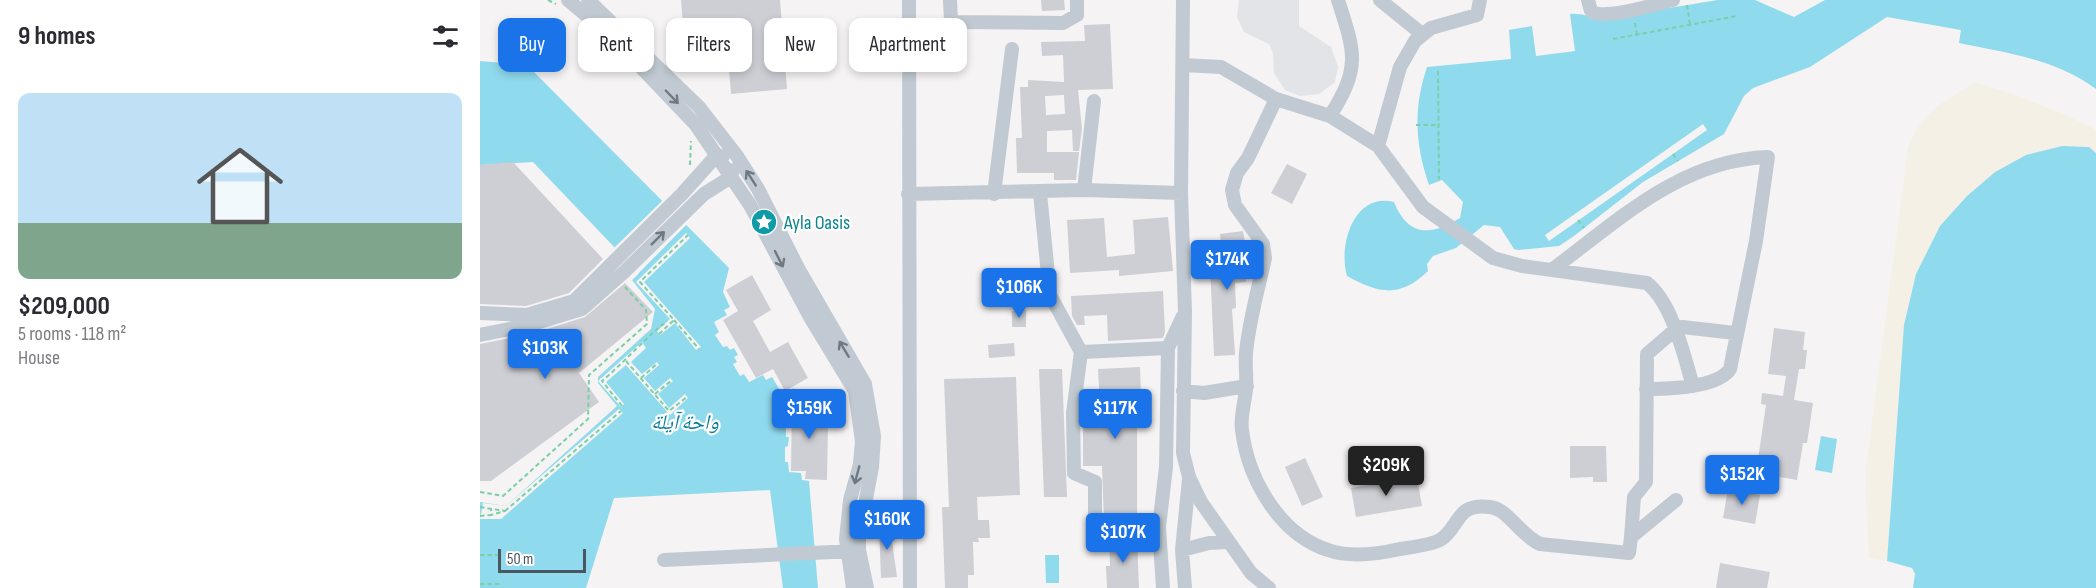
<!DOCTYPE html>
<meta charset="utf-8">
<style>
:root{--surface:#fff;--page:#f2f2f3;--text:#2b2b33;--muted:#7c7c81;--line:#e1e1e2;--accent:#1a73e8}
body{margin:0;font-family:"Sofia Sans Condensed","Noto Naskh Arabic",sans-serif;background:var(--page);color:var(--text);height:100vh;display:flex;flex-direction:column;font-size:22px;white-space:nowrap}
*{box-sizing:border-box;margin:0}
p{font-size:20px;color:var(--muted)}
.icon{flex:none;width:33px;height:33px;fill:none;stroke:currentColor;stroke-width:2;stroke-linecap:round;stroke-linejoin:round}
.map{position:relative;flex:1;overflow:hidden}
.drawer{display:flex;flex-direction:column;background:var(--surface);width:480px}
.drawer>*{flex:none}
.banner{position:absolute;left:18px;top:18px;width:570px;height:54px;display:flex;gap:12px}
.scale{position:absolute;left:18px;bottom:15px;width:88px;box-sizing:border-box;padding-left:6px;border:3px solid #4a5661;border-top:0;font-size:16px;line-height:21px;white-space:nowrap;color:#4a5661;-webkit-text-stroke:4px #fff;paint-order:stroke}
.price{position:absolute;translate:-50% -51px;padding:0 14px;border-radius:6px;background:var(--accent);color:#fff;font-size:20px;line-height:39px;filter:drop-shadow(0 2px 3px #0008)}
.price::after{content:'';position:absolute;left:50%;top:36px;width:18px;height:14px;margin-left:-9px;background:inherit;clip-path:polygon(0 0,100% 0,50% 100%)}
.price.active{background:#222;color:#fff}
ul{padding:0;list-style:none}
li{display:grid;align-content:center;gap:12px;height:318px;padding:0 18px}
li+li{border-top:2px solid var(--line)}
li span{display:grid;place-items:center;height:186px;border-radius:12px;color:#555}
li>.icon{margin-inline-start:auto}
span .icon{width:108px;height:108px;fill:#fffc;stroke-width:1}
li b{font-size:26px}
h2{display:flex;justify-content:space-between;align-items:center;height:72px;padding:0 18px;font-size:26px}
.tag{padding:0 21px;border-radius:12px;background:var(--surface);box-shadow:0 3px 9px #0003;font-size:21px;line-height:54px}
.tag.active{background:var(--accent);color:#fff}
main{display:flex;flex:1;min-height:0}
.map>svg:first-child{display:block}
</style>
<main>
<section class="drawer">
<h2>9 homes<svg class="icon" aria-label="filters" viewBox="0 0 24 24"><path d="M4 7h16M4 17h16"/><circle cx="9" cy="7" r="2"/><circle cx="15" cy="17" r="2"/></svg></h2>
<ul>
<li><span style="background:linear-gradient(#bfe0f5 70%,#7fa58c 0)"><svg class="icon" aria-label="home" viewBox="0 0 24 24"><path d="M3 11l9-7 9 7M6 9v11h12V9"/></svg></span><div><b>$209,000</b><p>5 rooms · 118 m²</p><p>House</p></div></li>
</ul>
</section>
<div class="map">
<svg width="1616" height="588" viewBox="0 0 1616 588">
<rect width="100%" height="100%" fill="#f5f3f3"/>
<path fill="#e2e4e7" d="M759,0H819V26L851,47L858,67L855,82L839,94L820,96L805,90L794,73L793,53L789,44L764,32L757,17Z"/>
<path fill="#f5f0e5" d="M1495,82L1542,97L1610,126L1616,131V153L1609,147L1546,155L1515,172L1487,196L1420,371L1407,561L1389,558L1385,475L1428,148C1442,112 1463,102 1495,82Z"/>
<path fill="#90daee" d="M1238,0H1275L1314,17L1345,0H1616V89C1576,59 1527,53 1479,43L1481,30L1407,17L1330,67L1273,88L1264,96L1244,134L1163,182L1094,236L1079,246L1038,250L1034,249L1020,227L1004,225L976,248L953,256L947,264L948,271C920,298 900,294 867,276C858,245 874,192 914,202C928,237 951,236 980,218L983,202L962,180L949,185C935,144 933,109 947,67L1031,59L1029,30L1052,26L1056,56L1095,51L1090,14C1102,13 1110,18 1122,17C1161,13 1200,6 1238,0Z
M0,61L47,65L249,268L243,292L250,307L244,310L247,315L234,322L239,332L235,335L243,347L247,346L250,350L254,348L258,355L254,357L257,362L253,364L260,376L264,374L269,382L283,375L286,380L292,377L301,392L306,393L314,388L318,397L306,404V437H309L308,446L305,447V462H308L309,472L321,473L322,480L329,481L338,588H303L290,490L134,498L106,588H0V502L26,506L137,406L118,383V377L171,329L175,309L152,280L159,273L53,162L0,165Z
M1582,146L1609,147L1616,153V588H1433L1435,574L1432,568L1407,561L1424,325L1436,274L1460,226L1487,196L1515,172L1546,155Z
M1341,436L1357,439L1352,473L1335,470Z
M565,555H579V583H566Z"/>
<path fill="#f5f3f3" d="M1223,124L1227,130L1069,241L1065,235Z
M184,199L208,223L152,280L150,277L155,273L132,250Z
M206,233L210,238L164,282L221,347L216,350L195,323L180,335L177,331L190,319L156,282Z
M162,342L166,348L151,362L162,374L177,362L179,365L164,378L175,391L190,378L193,381L178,394L189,408L205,394L208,398L190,415L146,365L126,382L144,404L141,407L118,381Z
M139,409L143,413L21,519H0L3,503L26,506Z"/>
<path fill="#cdcfd5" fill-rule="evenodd" d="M201,0H300L307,89L251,94L247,45L205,48Z
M561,0H584L585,10L562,11Z
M630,24L633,89L598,90L602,129L599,151H593L592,130L567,131V152H599L596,180H574V173H537L536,138H542L540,87H548V80L584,82L583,55L562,56L561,42L605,41L604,25ZM584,95L585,114L566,115L565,96Z
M33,162L123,259L89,293L46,306L0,304V165Z
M807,164L827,174L812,204L791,193Z
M688,217L693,271L639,276V270L590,273L587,220L624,218L627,257L655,254L653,220Z
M763,231L767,255H765L766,282L755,283L756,308L752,309L755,355L734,356L730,264L743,263L740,234Z
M272,275L291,310L273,321L290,352L308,342L328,378L305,391L293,369L276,378L243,320L258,311L246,290Z
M145,283L173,312L99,373L119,402L11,481H0V344L51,334L105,317Z
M683,291L685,332L683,338L628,341L627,315L604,316L605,325H597L592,316L591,296Z
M546,310V327H532V311Z
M1294,328L1325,332L1323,350H1327L1325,369H1319L1314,400L1333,403L1327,443H1323L1317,480L1276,473L1286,405L1281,404L1282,393L1303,396L1306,376L1288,374Z
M534,343L535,356L509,358L508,345Z
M660,367L661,396H657V519L624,521L622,466H603V405H620L618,369Z
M559,369H582L587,497H564Z
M536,377L540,495L497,497L498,520H509L510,538H498L499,542H493L494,575H488V588H465L462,507H469L464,379Z
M312,400L341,401L340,423L348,424L347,480L325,479L326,471H311Z
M1090,446H1126L1127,482H1113V477L1090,478Z
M825,458L843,497L822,506L805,467Z
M937,477L942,506L876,517L871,488Z
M1248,489L1280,495L1275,524L1243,518Z
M414,524L415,541H412L417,577L401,578L399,525Z
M657,537L659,588H627L626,566H630L629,538Z
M1240,563L1290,572L1287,588H1236Z"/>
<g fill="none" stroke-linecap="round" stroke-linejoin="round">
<path stroke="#7ad0a6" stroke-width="2" stroke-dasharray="4.5 3" stroke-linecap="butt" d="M68,0L76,4
M1207,5L1210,25
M1155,23L1157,35
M1133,39L1257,16
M958,71L959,179
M936,125H958
M1193,154L1198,161
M210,165L211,141
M1098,220L1104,228
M194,320L219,349
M179,334L194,320L160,282L208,235
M146,361L189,411L207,397
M161,378L178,363
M175,394L192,380
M142,406L122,381C143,363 162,342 183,324L186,327
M0,492L23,496L108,419L109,375L167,324L166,310L145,287
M0,507L25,511L11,515
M25,511L141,411
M0,516L11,515V508
M0,555H22
M0,584H22"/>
<path stroke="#c1cad2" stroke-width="14" d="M88,0L133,38L216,125L270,205L330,317L375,391L382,442L380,464L370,500L366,539L373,588
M108,0L219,107L257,156L278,189L318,268L385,384L394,436L392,467L379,537V550L387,588
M429,0L430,588
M470,0L471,22L583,23L597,15V0
M703,0L701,193L705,312L703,453L709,477L721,502L771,573L789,588
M900,0L942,34
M1000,0L997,15L951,28L935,41L920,67L898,146L850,116L796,99L768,158L757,173L752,190L755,205L783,244L785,258C778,290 769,321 766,353C765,365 767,377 766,389C765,402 760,417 762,430C768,479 799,534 848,550C870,558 898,554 920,549C932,547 951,545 960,540C980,528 975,502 1010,507C1028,509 1040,535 1060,544L1149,553L1151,537L1196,500
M1108,0L1111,11C1124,21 1176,4 1193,0
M703,65L741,67L796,99
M850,116C881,67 875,53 858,0
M898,146L943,207L1013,258L1042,266L1167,283C1193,304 1204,356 1213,386
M604,190L614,101
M560,193L570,295L601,352
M428,194L604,190L701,193
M514,194L532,49
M1073,269C1140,219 1201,160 1288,157L1276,241L1250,369C1238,388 1186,389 1166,389
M0,313L47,315L94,301L202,194L236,156H243
M0,335L49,325L102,309L144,272L224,194L251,177L253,170
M703,391L724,393L767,386
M679,527L615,530V482L594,473L593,413L601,352L688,348L703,316
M1151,537L1154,497L1166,482L1167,354L1196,329L1202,327L1255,333
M702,550L729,543L747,542
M184,560L374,551
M683,588L679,527L686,467L688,348
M705,588L702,550L709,479"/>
</g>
<defs><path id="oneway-shaft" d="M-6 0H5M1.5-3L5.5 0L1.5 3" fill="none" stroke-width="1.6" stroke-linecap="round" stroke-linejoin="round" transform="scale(1.5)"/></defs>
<g stroke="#6e7983">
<use href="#oneway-shaft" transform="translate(192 97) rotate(46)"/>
<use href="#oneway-shaft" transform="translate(271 178) rotate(-123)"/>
<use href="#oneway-shaft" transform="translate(178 238) rotate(-45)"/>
<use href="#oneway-shaft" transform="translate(299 259) rotate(63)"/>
<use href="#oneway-shaft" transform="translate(364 349) rotate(-121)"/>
<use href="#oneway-shaft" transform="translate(377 475) rotate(105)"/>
</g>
<defs>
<g id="sight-disc" transform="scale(1.35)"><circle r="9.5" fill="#0f9aa8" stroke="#fff"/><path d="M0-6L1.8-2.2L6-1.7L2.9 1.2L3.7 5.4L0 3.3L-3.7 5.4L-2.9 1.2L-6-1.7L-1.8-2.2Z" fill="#fff"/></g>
</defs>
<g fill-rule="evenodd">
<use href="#sight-disc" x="284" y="222"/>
</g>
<g text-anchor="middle" stroke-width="4.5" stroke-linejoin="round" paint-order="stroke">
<g font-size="20" fill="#0d838f" stroke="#fff" text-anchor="start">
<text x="304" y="229">Ayla Oasis</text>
</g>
<g font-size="21" font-style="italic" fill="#0c7c9b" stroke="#fff">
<text x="205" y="429">واحة آيلة</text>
</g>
</g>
</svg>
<div class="scale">50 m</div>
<b class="price" style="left:747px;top:291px">$174K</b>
<b class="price" style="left:539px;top:319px">$106K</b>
<b class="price" style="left:65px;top:380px">$103K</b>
<b class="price" style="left:329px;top:440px">$159K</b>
<b class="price" style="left:635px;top:440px">$117K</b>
<b class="price active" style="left:906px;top:497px">$209K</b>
<b class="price" style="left:1262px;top:506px">$152K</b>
<b class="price" style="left:407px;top:551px">$160K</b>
<b class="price" style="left:643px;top:564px">$107K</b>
<div class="banner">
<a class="tag active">Buy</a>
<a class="tag">Rent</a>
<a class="tag">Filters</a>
<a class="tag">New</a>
<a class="tag">Apartment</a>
</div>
</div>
</main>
